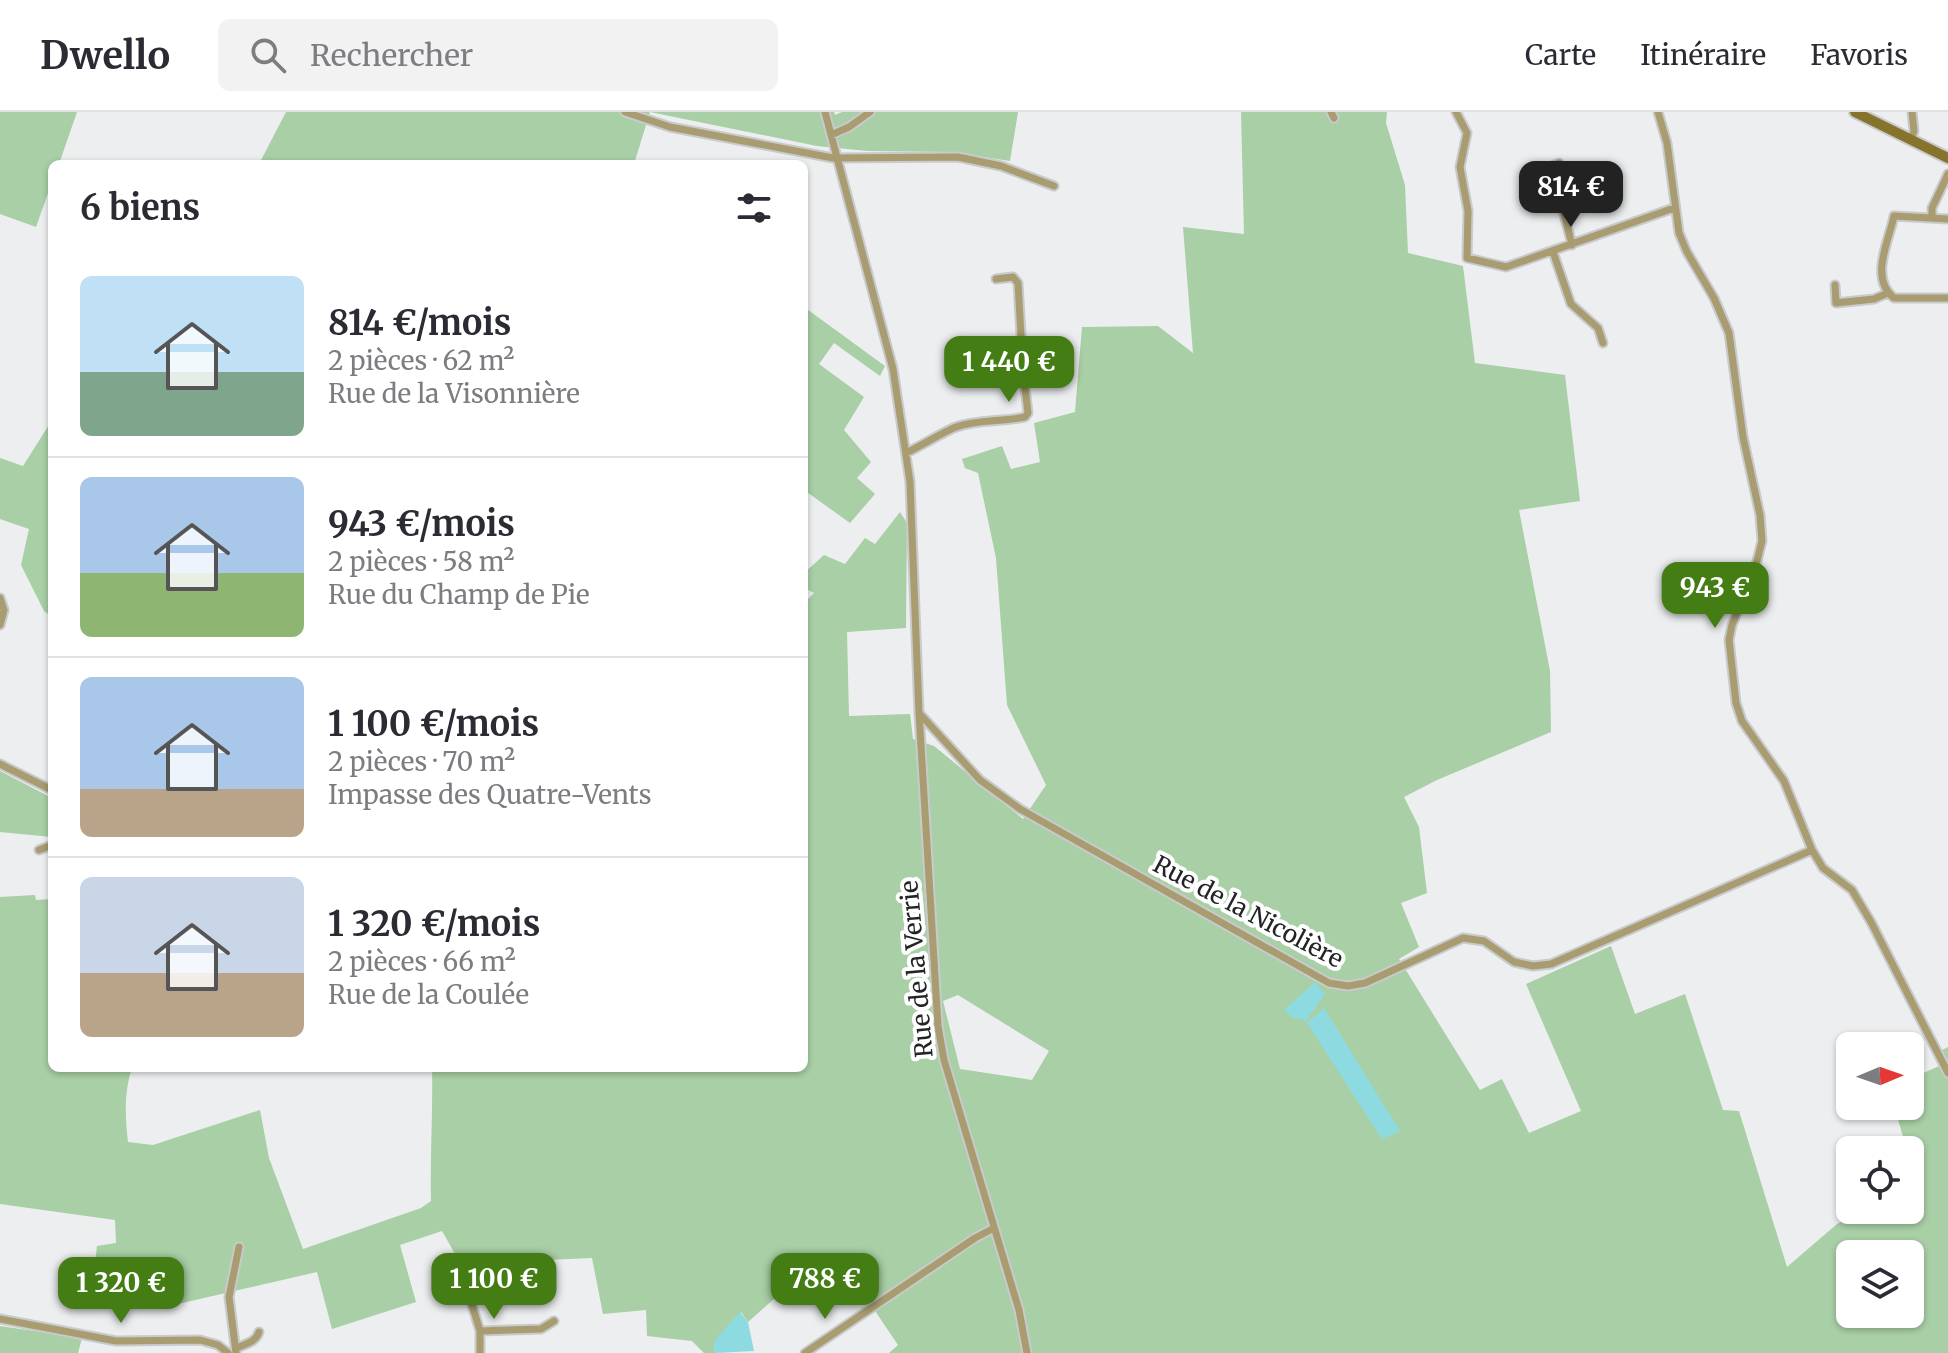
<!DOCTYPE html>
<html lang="fr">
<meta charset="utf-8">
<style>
:root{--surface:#fff;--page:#f2f2f3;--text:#2b2b33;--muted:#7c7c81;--line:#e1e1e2;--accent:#447d14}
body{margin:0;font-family:Merriweather,serif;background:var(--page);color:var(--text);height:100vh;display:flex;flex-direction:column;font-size:30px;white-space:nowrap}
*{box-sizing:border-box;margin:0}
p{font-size:26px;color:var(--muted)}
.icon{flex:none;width:44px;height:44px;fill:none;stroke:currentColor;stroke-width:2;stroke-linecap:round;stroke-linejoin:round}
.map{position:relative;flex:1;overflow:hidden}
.drawer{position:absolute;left:48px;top:48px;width:760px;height:912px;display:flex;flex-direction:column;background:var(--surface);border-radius:12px;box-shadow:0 2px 6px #0004}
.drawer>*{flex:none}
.needle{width:52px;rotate:88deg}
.fabs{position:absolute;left:1836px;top:920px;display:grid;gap:16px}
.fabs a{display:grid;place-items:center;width:88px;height:88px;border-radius:12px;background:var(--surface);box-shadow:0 2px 6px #0004;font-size:40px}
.price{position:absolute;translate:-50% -68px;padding:0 18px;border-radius:16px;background:var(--accent);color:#fff;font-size:26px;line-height:52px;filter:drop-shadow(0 2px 4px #0008)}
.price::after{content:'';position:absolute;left:50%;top:48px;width:24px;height:18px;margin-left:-12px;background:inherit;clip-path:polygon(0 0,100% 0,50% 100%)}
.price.active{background:#222;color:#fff}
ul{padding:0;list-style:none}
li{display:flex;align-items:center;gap:24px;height:200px;padding:0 32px}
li+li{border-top:2px solid var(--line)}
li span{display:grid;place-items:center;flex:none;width:224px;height:160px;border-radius:12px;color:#555}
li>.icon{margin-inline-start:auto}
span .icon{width:96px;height:96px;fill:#fffc;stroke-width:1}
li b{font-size:34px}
h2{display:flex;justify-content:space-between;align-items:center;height:96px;padding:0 32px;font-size:34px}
header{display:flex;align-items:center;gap:48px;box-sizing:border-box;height:112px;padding:0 40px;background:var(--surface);border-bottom:2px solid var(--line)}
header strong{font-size:38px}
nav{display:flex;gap:44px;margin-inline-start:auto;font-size:28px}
.search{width:560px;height:72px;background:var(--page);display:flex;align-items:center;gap:20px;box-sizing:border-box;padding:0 28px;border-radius:12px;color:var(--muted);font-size:30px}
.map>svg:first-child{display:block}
</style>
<header>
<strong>Dwello</strong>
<div class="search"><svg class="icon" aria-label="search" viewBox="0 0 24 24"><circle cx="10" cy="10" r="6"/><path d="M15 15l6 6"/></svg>Rechercher</div>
<nav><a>Carte</a><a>Itinéraire</a><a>Favoris</a></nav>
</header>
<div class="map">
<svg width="1948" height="1241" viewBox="0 0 1948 1241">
<rect width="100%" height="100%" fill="#eceeef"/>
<path fill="#a8cfa6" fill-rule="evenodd" d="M0,0H77L59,52H52V70L36,115L0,102Z
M286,0H834L835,3L842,0H1018L1010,49L950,40L868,39L817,34L650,0L634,52H259Z
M1241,0H1387L1386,11L1405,73L1408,141L1463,154L1475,251L1565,263L1580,389L1519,398L1550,559L1551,620L1437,668L1404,685L1419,715L1427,781L1401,791L1419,835L1399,847L1480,978L1502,967L1529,1021L1581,999L1526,872L1611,834L1635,902L1685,882L1723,998L1739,999L1787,1155L1837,1112L1863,1098H1910V1090L1922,1088L1910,1047V1038H1907L1894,994H1910V967L1948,950L1942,938L1948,935V1241H889L898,1233L865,1184L849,1188L812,1153L748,1210L741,1200L714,1237L716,1241H704L692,1229L647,1224L646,1198L603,1202L592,1146L545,1148L543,1169L471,1170L442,1119L400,1133L416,1190L332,1217L317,1160L178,1192L158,1152L94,1158L97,1134L116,1131L115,1108L0,1092V785L35,783L36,788L52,787V956H132C124,980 125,1005 128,1030L153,1033L260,998L269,1046L303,1137L421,1096L431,1089C430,1044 433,1001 432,956H804V491L814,481L804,476V461L824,443L845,452L865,426L875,432L900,400L907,411L906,516L847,520L849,604L910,602L913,627L934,634L1023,707L1046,673L1007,593L996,446L978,361L965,356L962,347L1002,334L1011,357L1040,350L1034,311L1075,300L1082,215L1158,214L1193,241L1183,115L1244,122ZM958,883L1049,939L1032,968L960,957L943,889ZM1850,1142H1910V1202H1850Z
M804,195L885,254L880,264L834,231L819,252L864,285L844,318L871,350L857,366L875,382L850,411L804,378Z
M52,308V505L44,499L21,453L29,417L0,407V346L23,354Z
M0,659L52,686V725L0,720Z
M0,1214L82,1226L78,1241H0Z"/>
<path fill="#8ddbe1" d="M1315,870L1325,882L1306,909L1292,905L1284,898Z
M1324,896L1400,1019L1382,1027L1307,911Z
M740,1200L748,1210L754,1239L716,1241L714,1237L715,1228Z"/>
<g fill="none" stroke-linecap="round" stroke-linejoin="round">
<g stroke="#c8cacb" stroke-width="11">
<path id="street" d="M625,0L670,15L833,46L958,45L1001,54L1054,74
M825,0L893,257L910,370L919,601L938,914L944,948L1019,1198L1027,1241
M1331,0L1334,6
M1456,0L1467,21L1460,55L1468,99L1467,146L1506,155L1674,96
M1658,0L1667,31L1679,121L1687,140L1714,186L1729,221L1743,325L1760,403L1762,429L1756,453L1732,513L1729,528L1736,591L1742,609L1784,669L1812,738L1823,756L1852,778L1871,810L1948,961
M831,23L849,15L870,0
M1911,28L1914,19L1912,0
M1559,51L1552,54L1572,133
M1932,106V96L1948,62
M1948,107L1894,104C1889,129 1869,166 1894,186H1948
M1553,140L1571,192L1598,216L1603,231
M1835,173L1836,191L1874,187L1888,181
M906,341C921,334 943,320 956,315C978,307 1002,310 1025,305L1028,301L1023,259L1018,171L1013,165L996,167
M0,486L4,498L0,513
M920,602L980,668L1020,697L1329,871L1348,874L1365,871L1463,826L1484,829L1514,850L1533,854L1551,852L1812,738
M0,652L52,678
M39,738L52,733
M469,1183L480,1219V1241
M0,1207L116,1229L200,1228L218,1233L228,1241
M480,1219L541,1217L554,1209
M237,1236C245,1232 256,1230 259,1220
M236,1241L229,1185L239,1135
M805,1241L975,1126L994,1116"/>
</g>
<g stroke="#c8cacb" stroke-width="14">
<path id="secondary" d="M1855,0L1948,46"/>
</g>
<use href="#street" stroke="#a89c70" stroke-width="7"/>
<use href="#secondary" stroke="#86742d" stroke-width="10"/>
</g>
<g text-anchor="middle" stroke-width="8" stroke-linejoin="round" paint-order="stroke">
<g font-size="24" fill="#232425" stroke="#fff">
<text transform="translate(1248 800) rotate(28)" y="8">Rue de la Nicolière</text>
<text transform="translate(917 857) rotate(-95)" y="8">Rue de la Verrie</text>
</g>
</g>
</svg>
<div class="fabs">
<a><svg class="needle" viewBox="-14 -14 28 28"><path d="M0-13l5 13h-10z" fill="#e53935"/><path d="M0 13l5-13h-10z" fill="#7c7c81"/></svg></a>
<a><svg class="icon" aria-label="locate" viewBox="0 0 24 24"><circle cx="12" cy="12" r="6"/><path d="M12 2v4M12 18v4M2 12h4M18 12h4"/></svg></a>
<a><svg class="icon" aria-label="layers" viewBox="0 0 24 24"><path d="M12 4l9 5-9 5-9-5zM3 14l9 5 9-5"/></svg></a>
</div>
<b class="price active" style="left:1571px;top:117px">814 €</b>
<b class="price" style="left:1009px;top:292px">1 440 €</b>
<b class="price" style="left:1715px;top:518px">943 €</b>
<b class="price" style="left:494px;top:1209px">1 100 €</b>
<b class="price" style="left:825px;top:1209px">788 €</b>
<b class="price" style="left:121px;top:1213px">1 320 €</b>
<section class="drawer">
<h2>6 biens<svg class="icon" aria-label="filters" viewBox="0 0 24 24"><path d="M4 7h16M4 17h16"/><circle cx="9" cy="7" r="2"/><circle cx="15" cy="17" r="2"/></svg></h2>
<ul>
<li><span style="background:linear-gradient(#bfe0f5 60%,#7fa58c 0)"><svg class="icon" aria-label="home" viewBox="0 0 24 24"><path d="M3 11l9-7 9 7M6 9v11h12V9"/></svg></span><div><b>814 €/mois</b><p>2 pièces · 62 m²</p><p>Rue de la Visonnière</p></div></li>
<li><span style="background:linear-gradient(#a9c7e8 60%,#8fb573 0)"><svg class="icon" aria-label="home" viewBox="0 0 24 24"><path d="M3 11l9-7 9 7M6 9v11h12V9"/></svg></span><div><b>943 €/mois</b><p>2 pièces · 58 m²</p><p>Rue du Champ de Pie</p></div></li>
<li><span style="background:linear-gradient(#a9c7e8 70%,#b9a48a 0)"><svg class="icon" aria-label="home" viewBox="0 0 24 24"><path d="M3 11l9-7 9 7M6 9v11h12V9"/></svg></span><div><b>1 100 €/mois</b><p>2 pièces · 70 m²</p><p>Impasse des Quatre-Vents</p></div></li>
<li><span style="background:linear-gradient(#c9d6e8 60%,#b9a48a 0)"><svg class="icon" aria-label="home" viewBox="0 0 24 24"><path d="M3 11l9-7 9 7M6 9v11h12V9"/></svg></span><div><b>1 320 €/mois</b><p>2 pièces · 66 m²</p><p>Rue de la Coulée</p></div></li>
</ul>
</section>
</div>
